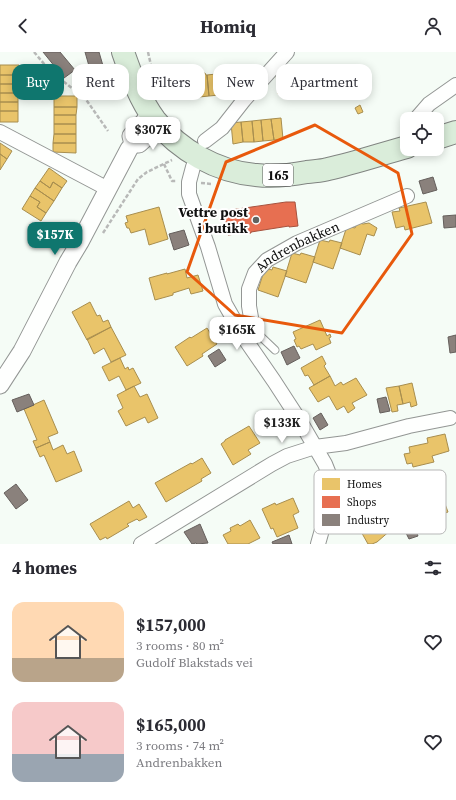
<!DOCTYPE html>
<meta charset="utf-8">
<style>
:root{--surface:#fff;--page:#f2f2f3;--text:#2b2b33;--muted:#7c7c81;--accent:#0f766e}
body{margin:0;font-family:"Source Serif 4",serif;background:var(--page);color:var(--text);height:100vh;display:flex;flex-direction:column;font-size:15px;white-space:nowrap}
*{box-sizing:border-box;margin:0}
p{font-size:13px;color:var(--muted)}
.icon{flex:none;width:22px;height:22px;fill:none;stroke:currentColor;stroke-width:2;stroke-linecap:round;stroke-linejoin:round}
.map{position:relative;height:492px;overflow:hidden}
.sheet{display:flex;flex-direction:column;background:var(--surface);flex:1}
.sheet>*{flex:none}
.banner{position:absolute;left:12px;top:12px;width:432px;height:36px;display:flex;gap:8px}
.buttons{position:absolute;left:400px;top:60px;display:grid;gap:8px}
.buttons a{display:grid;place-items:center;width:44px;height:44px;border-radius:8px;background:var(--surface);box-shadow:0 2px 10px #0003;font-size:20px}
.price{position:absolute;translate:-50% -34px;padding:0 9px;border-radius:8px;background:#fff;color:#222;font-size:13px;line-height:26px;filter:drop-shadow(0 1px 2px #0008)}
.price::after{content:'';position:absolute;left:50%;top:24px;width:12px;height:9px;margin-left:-6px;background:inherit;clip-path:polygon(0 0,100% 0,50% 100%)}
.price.on{background:var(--accent);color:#fff}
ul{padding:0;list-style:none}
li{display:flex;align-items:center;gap:12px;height:100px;padding:0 12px}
li span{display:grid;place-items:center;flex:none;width:112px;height:80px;border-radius:12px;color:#555}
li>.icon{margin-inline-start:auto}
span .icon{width:48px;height:48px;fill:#fffc;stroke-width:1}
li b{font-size:17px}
h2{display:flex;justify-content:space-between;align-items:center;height:48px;padding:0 12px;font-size:17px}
.pill{padding:0 14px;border-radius:12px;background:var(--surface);box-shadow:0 2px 10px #0003;font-size:14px;line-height:36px}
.pill.on{background:var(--accent);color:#fff}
header{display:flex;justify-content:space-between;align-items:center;height:52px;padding:0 12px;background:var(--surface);font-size:18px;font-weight:700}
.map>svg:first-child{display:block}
</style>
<header><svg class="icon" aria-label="back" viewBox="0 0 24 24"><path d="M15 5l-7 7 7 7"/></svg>Homiq<svg class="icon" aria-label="person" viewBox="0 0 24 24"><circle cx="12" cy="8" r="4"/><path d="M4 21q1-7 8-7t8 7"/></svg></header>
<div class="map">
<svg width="456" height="492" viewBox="0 0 456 492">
<rect width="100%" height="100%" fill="#f5fcf6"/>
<path fill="#e9c46a" stroke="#a88e4f" d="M0,13H19V23H0Z
M327,16L329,37L319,38L316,17Z
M316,17L319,38L309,39L306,18Z
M306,18L309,39L299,40L297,19Z
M297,19L299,40L289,41L287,21Z
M205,21L206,23H207L209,44L199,45L196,22Z
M287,21L289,41L278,42L276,22Z
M191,22H196L199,45L189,46L187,26L192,25Z
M216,22L219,43L209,44L207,23Z
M0,23H19V32H0Z
M187,26L189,46L179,47L177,27Z
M0,32H19L18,41H0Z
M0,41H18V50H0Z
M54,44H77V55H54Z
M0,50H18V59H0Z
M360,53L363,60L358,62L355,56Z
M54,55H77L76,63H54Z
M0,59H18V70H0Z
M54,63H76V72H54Z
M281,66L283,87L274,88L271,67Z
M271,67L274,88L263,89L261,68Z
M261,68L263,89L254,90L252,69Z
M252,69L254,90H243L241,70Z
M241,70L243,90L233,92L231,71Z
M54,72H76V82H54Z
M54,82H76V91H53Z
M0,91L12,99L7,107L0,102Z
M53,91H76V101L53,100Z
M0,102L7,107L0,118Z
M49,116L67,129L62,136L53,130L50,136L40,129Z
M40,129L50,136L53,130L62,136L54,149L35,136Z
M35,136L54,149L46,161L37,155L40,150L30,144Z
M30,144L40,150L37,155L46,161L41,169L22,157Z
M426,150L432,171L405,178L404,174L396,176L392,160L400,159L399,156Z
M159,155L168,187L149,193L145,177L131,181L129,176H127L125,171L128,170L126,164Z
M358,170L363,172L369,171L377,176L374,184L367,182L360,203L340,196L347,174L355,176Z
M320,188L329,190L330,188L342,191L333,217L313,210Z
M292,201L300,203L301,201L315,205L306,231L285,224Z
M273,215L287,219L278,245L258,238L265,216L272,218Z
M185,217L187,226L198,223L203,239L191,242L189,236L173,241V243L155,248L149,226L167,221V222Z
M90,250L97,264L100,263L103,270L108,268L111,275L87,288L72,260Z
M320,268L327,284L330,282L331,285L329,286L331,291L316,298L313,292L301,297L299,294L297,295L294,288L296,287L293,280Z
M111,275L126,303L111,310L104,296L94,302L87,287Z
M207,276L217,292L202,302L203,304L187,314L175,295L190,285L191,286Z
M322,304L326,312L324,314L330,324L314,333L308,323L305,324L301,316Z
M120,306L125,317L128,315L129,318L133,316L141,331L126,338L119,324L109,329L102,315Z
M330,324L335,334L341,330L343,333L356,326L367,343L352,351L355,356L348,361L344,354L337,358L329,344L318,350L309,336Z
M412,331L417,353L411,355L410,350L403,352L399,334Z
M134,334L140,345L147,342L158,366L148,371L145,365L126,374L118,359L123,356L117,343Z
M399,334L403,352L397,353L398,359L392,360L386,336Z
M44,348L58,381L48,385L50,390L36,396L33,389L37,388L24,357Z
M249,374L260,391L248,398L251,402L233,413L221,392L225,389V388Z
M445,382L449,399L432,404L434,410L413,415L412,411L407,412L404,402L410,401L409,395L428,391L427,386Z
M50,390L53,398L63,393L67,402L74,399L82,419L56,430L44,403L40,405L36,396Z
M202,406L211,421L201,427L202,429L166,450L155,431L191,411L192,412Z
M438,433L448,460L426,468L417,443L428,439L427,436Z
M293,446L299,460L293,463L298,476L277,485L273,476L271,477L262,457L275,451L276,453Z
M129,449L133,456L139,452L147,465L139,469L137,467L127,472L129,474L107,487L106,485L100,488L90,472Z
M250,468L260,486L248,492H228L223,483L231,479L230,476L238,472L240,474Z
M388,468L392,477L377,490L372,492H368L359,476Z"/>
<path fill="#e76f51" stroke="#a6523e" d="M286,150H295L298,174L289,175V174L251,180V181L243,182V181L228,183L224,159Z"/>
<path fill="#8a817c" stroke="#655f5c" d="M43,0H60L75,18L64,26Z
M85,0H99L106,24L93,28Z
M433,125L437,138L423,142L419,129Z
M456,163V175L444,176L443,164Z
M184,178L189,193L174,198L169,182Z
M456,283V300L450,301L448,285Z
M294,294L300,306L287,313L281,300Z
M219,297L226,308L215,315L208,304Z
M29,342L34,353L17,360L12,348Z
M386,345L390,359L380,361L377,347Z
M321,361L328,373L320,378L313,366Z
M16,432L28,448L16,457L4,441Z
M413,471L418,484L409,487L403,475Z
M200,472L208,491L197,492L196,491L192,492L184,480Z
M289,483L292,492H273L272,490Z"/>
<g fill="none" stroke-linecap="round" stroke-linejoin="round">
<g stroke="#939694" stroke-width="9">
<path id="service" d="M253,277L275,298"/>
</g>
<g stroke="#939694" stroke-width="16">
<g id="minor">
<path d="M416,67L429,52L456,33"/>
<path d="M0,80L108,137"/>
<path d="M205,89L222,76L244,48L287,0"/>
<path d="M198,105L193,115L189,130V142L208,195L225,252L245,287L274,329L300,369L325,412L331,427L330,440L327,460L318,492"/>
<path id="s1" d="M245,287L253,277L249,254V237L255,221L267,208L297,191L407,144"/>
<path d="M141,492L272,412L287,404L315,395L346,391L409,374L450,366"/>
</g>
</g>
<g stroke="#939694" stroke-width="19">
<path id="tertiary" d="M133,92H139L160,73
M0,333L22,299L68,210L80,190L129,97L133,92L131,84L151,62"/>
</g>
<g stroke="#808481" stroke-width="24">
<path id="primary" d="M123,0C131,23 140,48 155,68C179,98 217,120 256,123C273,125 291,123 307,120C314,119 322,119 328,117C355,111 381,102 407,95
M437,86L456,80"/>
</g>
<path stroke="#b8b9b8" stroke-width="2.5" stroke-dasharray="4 2" stroke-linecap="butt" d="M34,0L51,20L85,46L108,79
M148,0L155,31
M164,112L172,129H176
M201,131L212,132
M103,181L138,127L147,120L172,108"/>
<use href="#service" stroke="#fefffe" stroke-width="7"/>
<use href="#minor" stroke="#fefffe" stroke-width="14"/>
<use href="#tertiary" stroke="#fefffe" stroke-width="17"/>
<use href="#primary" stroke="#daedda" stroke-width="22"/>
</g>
<path fill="none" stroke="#e8590c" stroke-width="3" stroke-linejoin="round" d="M315,73L398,121L412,182L342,281L235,263L187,220L226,110Z"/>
<circle fill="#606360" stroke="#fff" stroke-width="1.5" cx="256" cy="168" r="4"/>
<g text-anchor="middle" stroke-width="4" stroke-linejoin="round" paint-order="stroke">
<rect fill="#fff" stroke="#585858" stroke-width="1" x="263" y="112" width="30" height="22" rx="3"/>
<g font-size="13" font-weight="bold" fill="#101010">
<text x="278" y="128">165</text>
</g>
<g font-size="14" font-weight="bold" fill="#101010" stroke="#fff" text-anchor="end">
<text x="248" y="165">Vettre post<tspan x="248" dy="16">i butikk</tspan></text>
</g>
<g font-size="14" fill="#101010" stroke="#fff">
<text dy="5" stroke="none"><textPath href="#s1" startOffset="121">Andrenbakken</textPath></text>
</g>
</g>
<rect x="314" y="418" width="132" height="64" rx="6" fill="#fff" stroke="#b7b7b7" stroke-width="1"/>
<rect x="322" y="426" width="18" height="12" fill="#e9c46a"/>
<rect x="322" y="444" width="18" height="12" fill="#e76f51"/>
<rect x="322" y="462" width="18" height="12" fill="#8a817c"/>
<g font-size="11" fill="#101010">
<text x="347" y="436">Homes</text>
<text x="347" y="454">Shops</text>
<text x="347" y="472">Industry</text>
</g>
</svg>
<div class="buttons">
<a><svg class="icon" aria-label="locate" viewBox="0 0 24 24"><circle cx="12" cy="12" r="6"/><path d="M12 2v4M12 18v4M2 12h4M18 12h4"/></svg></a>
</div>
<b class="price" style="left:153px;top:99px">$307K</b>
<b class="price on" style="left:55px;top:204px">$157K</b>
<b class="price" style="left:237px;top:299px">$165K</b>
<b class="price" style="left:282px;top:392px">$133K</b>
<div class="banner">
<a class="pill on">Buy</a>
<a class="pill">Rent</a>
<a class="pill">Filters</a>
<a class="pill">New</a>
<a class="pill">Apartment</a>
</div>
</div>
<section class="sheet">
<h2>4 homes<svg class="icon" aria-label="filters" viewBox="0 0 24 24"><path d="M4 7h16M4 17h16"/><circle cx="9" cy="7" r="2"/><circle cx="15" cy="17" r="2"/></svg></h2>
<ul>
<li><span style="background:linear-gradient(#ffd9b3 70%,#b9a48a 0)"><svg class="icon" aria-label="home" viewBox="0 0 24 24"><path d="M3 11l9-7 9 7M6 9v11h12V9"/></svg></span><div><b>$157,000</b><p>3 rooms · 80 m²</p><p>Gudolf Blakstads vei</p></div><svg class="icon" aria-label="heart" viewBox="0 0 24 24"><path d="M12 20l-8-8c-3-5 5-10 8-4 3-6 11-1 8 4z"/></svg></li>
<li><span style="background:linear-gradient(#f6c9c9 65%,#9aa5b1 0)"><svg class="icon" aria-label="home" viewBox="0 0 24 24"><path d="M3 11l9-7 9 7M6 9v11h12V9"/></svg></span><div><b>$165,000</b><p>3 rooms · 74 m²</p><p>Andrenbakken</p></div><svg class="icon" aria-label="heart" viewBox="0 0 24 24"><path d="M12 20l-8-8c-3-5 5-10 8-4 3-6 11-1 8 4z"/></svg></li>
</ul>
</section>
